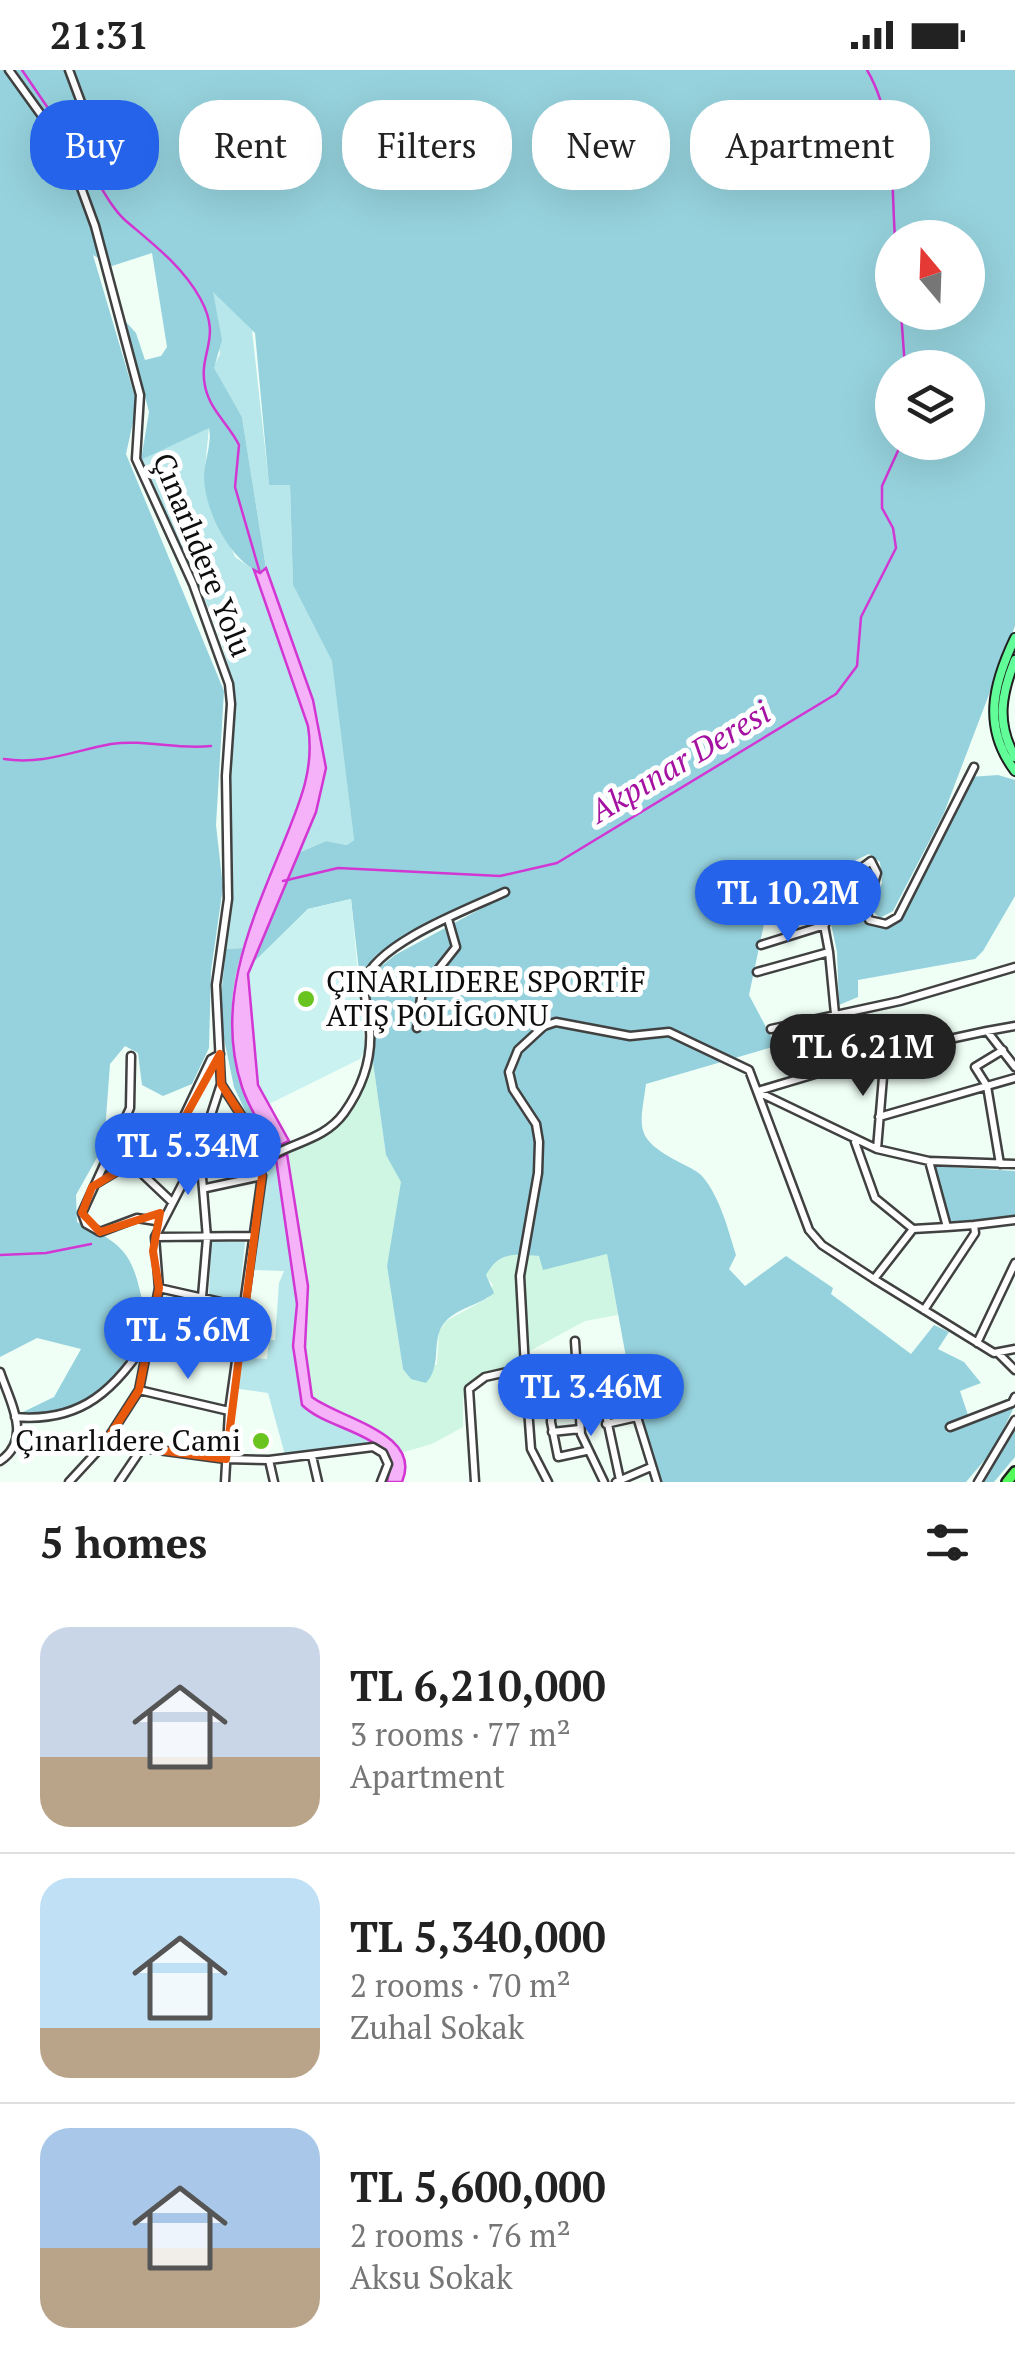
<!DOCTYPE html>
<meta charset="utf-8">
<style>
:root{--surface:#fff;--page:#f2f2f2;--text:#222;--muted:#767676;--line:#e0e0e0;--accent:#2563eb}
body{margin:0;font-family:"PT Serif",serif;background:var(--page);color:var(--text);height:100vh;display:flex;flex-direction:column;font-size:38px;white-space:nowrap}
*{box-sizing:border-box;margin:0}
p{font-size:32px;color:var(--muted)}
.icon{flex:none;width:55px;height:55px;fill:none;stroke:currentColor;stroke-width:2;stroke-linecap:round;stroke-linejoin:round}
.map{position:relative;height:1412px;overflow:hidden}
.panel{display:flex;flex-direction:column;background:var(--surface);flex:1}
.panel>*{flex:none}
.banner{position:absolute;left:30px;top:30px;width:955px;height:90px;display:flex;gap:20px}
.needle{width:65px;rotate:341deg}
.tools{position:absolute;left:875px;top:150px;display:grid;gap:20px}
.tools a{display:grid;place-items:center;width:110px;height:110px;border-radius:50%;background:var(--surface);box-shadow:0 10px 40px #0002;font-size:50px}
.price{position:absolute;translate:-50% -85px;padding:0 22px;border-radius:35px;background:var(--accent);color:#fff;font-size:32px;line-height:65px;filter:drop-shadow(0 2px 5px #0008)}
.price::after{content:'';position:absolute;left:50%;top:60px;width:30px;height:22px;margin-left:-15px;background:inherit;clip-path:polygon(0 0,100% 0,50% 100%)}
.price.current{background:#222;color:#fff}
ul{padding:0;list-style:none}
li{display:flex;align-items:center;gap:30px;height:250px;padding:0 40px}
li+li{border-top:2px solid var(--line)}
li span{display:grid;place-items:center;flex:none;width:280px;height:200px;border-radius:30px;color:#555}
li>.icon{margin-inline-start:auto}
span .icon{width:120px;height:120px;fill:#fffc;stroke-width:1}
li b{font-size:42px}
h2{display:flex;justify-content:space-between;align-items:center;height:120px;padding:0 40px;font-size:42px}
.chip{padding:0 35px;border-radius:40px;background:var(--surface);box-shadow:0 10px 40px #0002;font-size:35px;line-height:90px}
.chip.current{background:var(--accent);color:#fff}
.status{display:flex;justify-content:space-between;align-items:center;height:70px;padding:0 50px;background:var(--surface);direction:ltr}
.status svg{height:28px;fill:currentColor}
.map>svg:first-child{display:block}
</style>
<div class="status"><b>21:31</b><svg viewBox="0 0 49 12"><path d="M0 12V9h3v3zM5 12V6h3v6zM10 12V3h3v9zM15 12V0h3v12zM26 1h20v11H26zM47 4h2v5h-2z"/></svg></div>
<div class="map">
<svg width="1015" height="1412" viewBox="0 0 1015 1412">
<rect width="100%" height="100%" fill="#effff6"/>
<path fill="#cef6e3" d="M373,992L386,1085L402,1112L387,1196L403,1299L437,1295L439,1262L446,1251L488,1228L493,1215L485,1205L491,1195L514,1182L539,1186L544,1199L607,1184L618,1245L585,1251L526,1283L511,1296L481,1309L463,1329V1357L432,1374L397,1384L309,1330L281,1086L330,1064L351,1042Z"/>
<path fill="#b7e7eb" d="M211,219L252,260L269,414L290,415L293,515L333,592L354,770L347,775L326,771L296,784L316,742L319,652L266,498L242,347L213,298L220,284Z
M209,357L204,408L235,487L254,500L308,656C318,722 267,815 243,878L226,879C234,817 229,756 230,694C230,667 238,637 232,610C215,539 172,458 141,390Z
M281,1086L307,1326L387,1372L285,1385L268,1323L232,1318L236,1287L267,1289L269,1270H275L279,1213L284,1201L253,1200L268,1100Z
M211,1172H245L239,1232L209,1224Z"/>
<path fill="#96d2dd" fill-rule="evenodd" d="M0,0H1015V556L944,743L893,841L880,848L871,840L882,813L880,792L869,784L843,796L788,801L771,810L763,823L764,854L749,925L776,976L646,1014C640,1058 634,1067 675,1090C684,1095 695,1099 702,1106C720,1127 728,1159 736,1185L729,1199L745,1216L786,1186L833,1218L831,1224L911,1284L934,1255L949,1262L938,1279L964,1292L981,1313L960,1321L968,1345L945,1354L946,1362L1015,1335L994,1379L966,1412H660L633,1325L607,1184L543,1200L539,1186C515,1184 499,1181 486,1205L494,1223C480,1235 457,1238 445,1252C430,1269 443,1295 426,1313L411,1309L403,1299L387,1196L401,1112L386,1085L373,992L370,916L379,898L395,885L510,823L501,821L388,876L375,886L360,910L351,829L308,839L253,893L296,784L326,771L347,775L354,770L332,591L293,515L290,415H269L255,263L213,222L222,270L214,298L242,347L266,498L260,503C229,489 204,440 204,405C205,389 212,373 209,358L141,390L149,342L126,252L136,263L145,290L161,286L167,277L152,183L112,196L93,185L137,334L126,384L224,621L216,755L223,817L211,901L209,978L192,1014L163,1026L142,1015L138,983L125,976L110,994L104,1075L76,1125L77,1152C137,1179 132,1192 148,1253C124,1307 82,1348 21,1343L54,1327L81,1279L37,1268L0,1287ZM892,168H968V242H892ZM892,298H968V372H892Z
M998,705L1015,710V826L983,881L975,889L858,910V927L839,935L837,882L822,811L869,801L866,840L875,854L898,847L969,707Z
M243,878C218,954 237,1012 274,1078L265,1084L234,1017L219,945L226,879Z
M934,1096L1015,1101V1147L951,1152Z
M1015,1358V1387L994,1412H984Z"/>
<path fill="#c9f2f0" d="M351,829L365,980L360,989L269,1034L258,1015L248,904L253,893L308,839Z"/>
<path fill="#f6b2f9" stroke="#d236d3" stroke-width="2.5" d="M266,498L313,630L326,698L316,742L248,904L258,1015L289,1071L274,1078C263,1059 249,1039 242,1017C214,932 251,852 283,774C299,734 315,700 308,656L254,500L260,503Z
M287,1084L308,1216L305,1277L312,1327C341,1349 423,1363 402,1412H387L391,1393C379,1362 325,1358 302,1335L293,1276L297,1234L276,1089Z"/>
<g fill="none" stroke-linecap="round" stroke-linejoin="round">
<path stroke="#d236d3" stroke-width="2.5" d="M22,0L80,85
M867,0C896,49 891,112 895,168
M87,95C99,112 110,137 126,151C153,174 182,196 200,228C223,269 198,282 205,316C210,341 229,354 239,375L235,417L260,503
M901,242L905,298
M4,689C43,695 73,681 111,674C145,669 177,680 211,676
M283,811L338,798L500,806L557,793L836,624L857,596L861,547L896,478L893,458L882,438V416L902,372
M0,1185L46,1183L91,1174"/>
<g stroke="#414141" stroke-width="11">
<path id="minor" d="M9,0L68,82L95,156L140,325L136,389L193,514L229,614L231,634L226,706L228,829L216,915L221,1014L199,1082L155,1167L159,1218L139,1320L105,1373L69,1412
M69,0L85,43L96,57L77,102
M761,875L825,855
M757,902L829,882
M1015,956L987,961L1015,997
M417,958L422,920L456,877L448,849
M771,959L900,931L1015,897
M131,986L130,1038L82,1143L86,1154L100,1162L137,1148L162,1152
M840,996L829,882L815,807L863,797L871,791L877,803L866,840L869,850L886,854L898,847L974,697
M221,1014L250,1059L262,1106L229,1341L225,1412
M758,1021L885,983L987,961
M758,1022L877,1079L929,1091L1015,1094
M879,1047L1015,1008
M877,1079L885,983
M200,1083L207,1168L202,1227
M260,1094C286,1072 322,1073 344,1043C364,1015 374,984 369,949C368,937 362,923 365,911C376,873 471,838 505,822
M1000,1094L987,1016L975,997L1003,980
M133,1095L172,1132
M97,1113L174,1067L211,989L220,984
M206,1118L262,1106
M974,1155L1015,1150
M913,1159L947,1157
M155,1167L253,1166
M874,1209L994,1283L1015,1279
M159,1218L243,1237
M924,1240L975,1163L974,1155L947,1157L929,1091
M154,1254L238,1274
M575,1271L581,1364L604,1412
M977,1273L1015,1193
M999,1284L1015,1300
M0,1302C10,1332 33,1369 0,1391
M551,1309V1352L558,1387L586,1381
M139,1320L229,1341
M15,1347C83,1353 115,1319 150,1266
M606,1354L637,1347L657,1412
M950,1357L1012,1333L1015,1327
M552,1362L580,1359
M105,1373L226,1389L269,1390L373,1377L383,1383L388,1394L381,1412
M312,1386L318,1412
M269,1390L274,1412
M119,1412L142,1378
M475,1412L469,1319L485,1307L525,1298L520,1206L538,1103L539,1072L536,1054L513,1019L509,1002L518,980L544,956L556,952L630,966L669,962L749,1000L809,1160L822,1175L874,1209L913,1159L875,1128L855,1072
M548,1412L531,1379L525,1298L551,1309L600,1317L620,1410
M616,1412L651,1397
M978,1412L1015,1350"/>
</g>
<g stroke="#1f1f1f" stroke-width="12">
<path id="major" d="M1015,568C993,614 982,657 1015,701
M1015,590C1001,625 996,653 1015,687"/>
</g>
<g stroke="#1f1f1f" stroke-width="14">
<path id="highway" d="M1007,1412L1015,1402"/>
</g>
<use href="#minor" stroke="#fff" stroke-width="6"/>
<use href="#major" stroke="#61fd98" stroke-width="8"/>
<use href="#highway" stroke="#53fa5b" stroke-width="9"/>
</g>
<path fill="none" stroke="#e8590c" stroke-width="8" stroke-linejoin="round" d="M220,984L221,1014L250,1059L262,1106L226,1389L105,1373L139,1320L159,1218L153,1181L160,1143L100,1162L82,1143L92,1117L174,1067Z"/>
<g fill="#6ac420" stroke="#fff" stroke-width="4">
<circle cx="306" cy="929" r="10"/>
<circle cx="261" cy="1371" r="10"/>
</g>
<g text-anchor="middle" stroke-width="10" stroke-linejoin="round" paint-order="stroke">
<g font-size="30" fill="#0e0e0e" stroke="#fff">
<text transform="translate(202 485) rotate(68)" y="10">Çınarlıdere Yolu</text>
</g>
<g font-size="30" fill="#0e0e0e" stroke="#fff" text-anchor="start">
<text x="326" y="922">ÇINARLIDERE SPORTİF<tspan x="326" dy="34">ATIŞ POLİGONU</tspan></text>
<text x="241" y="1381" text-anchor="end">Çınarlıdere Cami</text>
</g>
<g font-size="32" font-style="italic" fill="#a512a1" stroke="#fff">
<text transform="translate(680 692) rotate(-31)" y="11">Akpınar Deresi</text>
</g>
</g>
</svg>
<div class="tools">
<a><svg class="needle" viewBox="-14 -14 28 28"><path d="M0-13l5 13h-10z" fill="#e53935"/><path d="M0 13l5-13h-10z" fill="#767676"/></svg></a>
<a><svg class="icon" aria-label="layers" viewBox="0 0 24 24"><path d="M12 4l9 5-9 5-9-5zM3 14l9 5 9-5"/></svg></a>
</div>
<b class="price" style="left:788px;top:875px">TL 10.2M</b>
<b class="price current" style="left:863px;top:1029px">TL 6.21M</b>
<b class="price" style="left:188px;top:1128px">TL 5.34M</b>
<b class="price" style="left:188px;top:1312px">TL 5.6M</b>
<b class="price" style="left:591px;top:1369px">TL 3.46M</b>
<div class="banner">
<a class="chip current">Buy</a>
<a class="chip">Rent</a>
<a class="chip">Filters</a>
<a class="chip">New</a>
<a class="chip">Apartment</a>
</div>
</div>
<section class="panel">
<h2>5 homes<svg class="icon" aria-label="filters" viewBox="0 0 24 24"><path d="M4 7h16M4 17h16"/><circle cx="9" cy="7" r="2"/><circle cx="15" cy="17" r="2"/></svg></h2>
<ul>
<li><span style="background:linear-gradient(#c9d6e8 65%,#b9a48a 0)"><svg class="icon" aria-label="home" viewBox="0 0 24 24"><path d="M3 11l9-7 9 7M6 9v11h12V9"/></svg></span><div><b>TL 6,210,000</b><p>3 rooms · 77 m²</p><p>Apartment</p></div></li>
<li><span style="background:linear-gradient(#bfe0f5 75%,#b9a48a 0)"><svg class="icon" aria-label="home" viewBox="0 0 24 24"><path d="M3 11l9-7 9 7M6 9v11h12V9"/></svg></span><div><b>TL 5,340,000</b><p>2 rooms · 70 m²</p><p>Zuhal Sokak</p></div></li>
<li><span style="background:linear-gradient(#a9c7e8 60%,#b9a48a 0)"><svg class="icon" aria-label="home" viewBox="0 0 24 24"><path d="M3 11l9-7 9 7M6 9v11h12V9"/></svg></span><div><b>TL 5,600,000</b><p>2 rooms · 76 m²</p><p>Aksu Sokak</p></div></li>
</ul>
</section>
